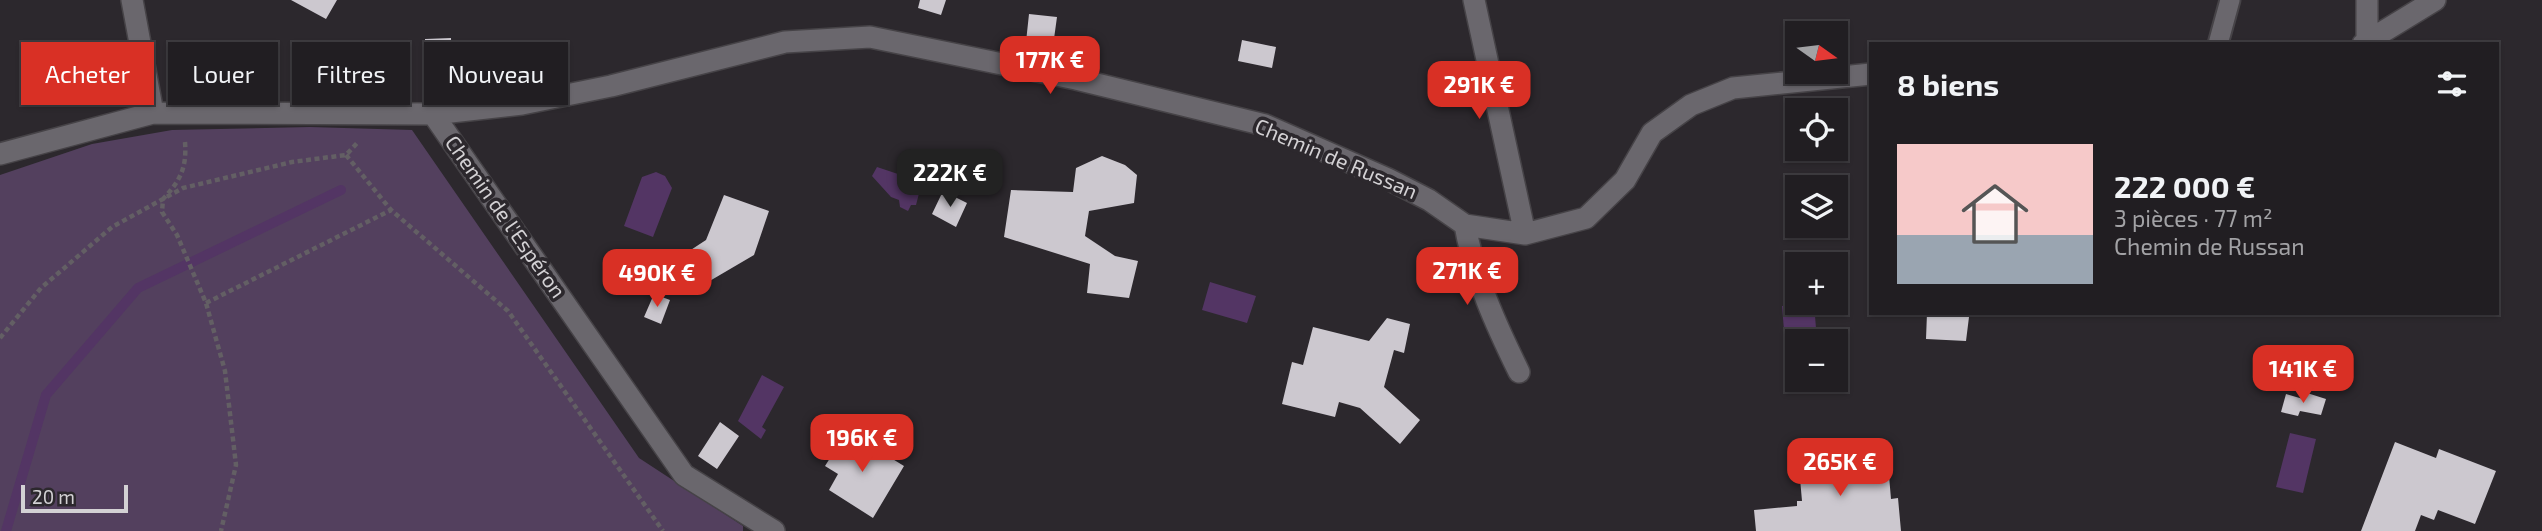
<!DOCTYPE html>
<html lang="fr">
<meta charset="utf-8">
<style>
:root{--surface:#211e22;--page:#29272a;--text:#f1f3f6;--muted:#a2a2a5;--line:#3e3c40;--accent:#d93025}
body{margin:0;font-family:"Exo 2",sans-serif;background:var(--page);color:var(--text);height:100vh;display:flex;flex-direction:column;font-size:26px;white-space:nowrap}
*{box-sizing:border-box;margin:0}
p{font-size:23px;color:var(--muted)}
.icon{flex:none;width:38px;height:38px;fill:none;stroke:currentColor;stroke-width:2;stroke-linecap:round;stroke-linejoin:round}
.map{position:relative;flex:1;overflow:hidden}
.drawer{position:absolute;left:1869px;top:42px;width:630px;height:273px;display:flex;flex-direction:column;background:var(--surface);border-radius:0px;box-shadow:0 2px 5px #0004,0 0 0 2px var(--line)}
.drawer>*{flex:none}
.hud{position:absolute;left:21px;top:42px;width:665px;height:63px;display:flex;gap:14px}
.needle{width:46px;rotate:104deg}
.controls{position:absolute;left:1785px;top:21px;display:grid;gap:14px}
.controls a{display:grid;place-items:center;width:63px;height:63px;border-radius:0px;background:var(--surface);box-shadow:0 2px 5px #0004,0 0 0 2px var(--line);font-size:35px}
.scale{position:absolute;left:21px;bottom:18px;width:107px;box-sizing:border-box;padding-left:7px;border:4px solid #d3d1d4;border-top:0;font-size:19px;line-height:24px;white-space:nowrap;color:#d3d1d4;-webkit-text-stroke:5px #2c282d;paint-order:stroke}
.price{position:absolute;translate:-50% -60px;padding:0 16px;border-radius:14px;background:var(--accent);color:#fff;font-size:23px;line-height:46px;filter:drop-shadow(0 2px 4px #0008)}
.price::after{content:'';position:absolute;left:50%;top:42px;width:21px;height:16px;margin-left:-10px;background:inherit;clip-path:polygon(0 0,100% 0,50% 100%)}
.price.current{background:#222;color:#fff}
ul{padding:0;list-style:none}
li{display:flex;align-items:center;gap:21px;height:175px;padding:0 28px}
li+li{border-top:2px solid var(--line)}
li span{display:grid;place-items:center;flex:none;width:196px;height:140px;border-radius:0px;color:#555}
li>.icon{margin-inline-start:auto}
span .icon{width:84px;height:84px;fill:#fffc;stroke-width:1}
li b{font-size:30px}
h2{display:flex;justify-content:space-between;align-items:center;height:84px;padding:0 28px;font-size:30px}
.tag{padding:0 24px;border-radius:0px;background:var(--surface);box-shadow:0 2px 5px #0004,0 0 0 2px var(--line);font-size:24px;line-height:63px}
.tag.current{background:var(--accent);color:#fff}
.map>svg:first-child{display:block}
</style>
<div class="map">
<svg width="2542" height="531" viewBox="0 0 2542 531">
<rect width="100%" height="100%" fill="#2c282d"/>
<path fill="#53405e" d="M310,127L412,130L639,458L743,526V531H0V175L92,144L172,130Z"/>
<path fill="#533564" d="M877,167L922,182L916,205H911L908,211L900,207L899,200L891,197L872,176Z
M656,172L665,176L672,188L653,237L624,226L642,177Z
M1210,282L1256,296L1247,323L1202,310Z
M1814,303L1817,341H1797V380H1820L1821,388L1789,391L1782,306Z
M762,375L784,387L762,427L766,430L761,439L738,421Z
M2290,433L2316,439L2303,493L2276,487Z"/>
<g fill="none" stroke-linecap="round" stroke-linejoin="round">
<path stroke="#533564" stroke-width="10" d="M6,531L46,395L138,288L341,190"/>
</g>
<path fill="#ccc8cf" d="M291,0H337L326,19Z
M920,0H946L941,15L918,8Z
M1029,14L1057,17L1053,46L1026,42Z
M451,38L452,92L426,93L425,39Z
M1242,40L1276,47L1272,68L1238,61Z
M331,63L333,96L308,98L306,65Z
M1102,156L1125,165L1137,175L1134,203L1089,211L1085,236L1115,256L1138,261L1129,298L1087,293L1090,264L1004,237L1011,190L1073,192L1076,168Z
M943,191L967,203L956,227L932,214Z
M724,195L769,211L754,255L696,289L677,259L706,240Z
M654,294L670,300L661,324L644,317Z
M1927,313H1962L1969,317L1966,341L1926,339Z
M1387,318L1410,324L1404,353L1394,350L1384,387L1420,420L1400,444L1360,408L1339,402L1335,417L1282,404L1292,362L1303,365L1313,327L1369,341Z
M2304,392L2326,399L2321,415L2300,411L2298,416L2281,412L2286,394L2303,399Z
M720,422L739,436L717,469L698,456Z
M847,431L904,466L873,518L829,490L838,474L825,466Z
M1886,441L1891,499L1898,498L1901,531H1756L1754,510L1797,506V501H1802L1799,467L1859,462L1858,444Z
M2395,442L2436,458L2439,449L2496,471L2475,524L2438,510L2434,520L2421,515L2415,531H2361Z"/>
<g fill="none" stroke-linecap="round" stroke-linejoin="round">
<g stroke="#464347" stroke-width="23">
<path id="lane" d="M2218,44L2230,0"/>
</g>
<g stroke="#464347" stroke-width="24">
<path id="street" d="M132,0L153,113
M1474,0L1525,234
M2367,42V0
M2363,44L2435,0
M433,114L684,475L774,531
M0,154L153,113L433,114L522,104L611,86L785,42L870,37L1076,79L1265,125L1388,179L1429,200L1465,225L1525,234L1586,218L1625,180L1652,133L1691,105L1733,88L1871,74
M1465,225C1474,277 1496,325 1519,372"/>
</g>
<path stroke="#635f64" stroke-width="4.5" stroke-dasharray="5 3.5" stroke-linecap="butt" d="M185,142C187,168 180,181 163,199L162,212L177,235L206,303L225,371L236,465L221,531
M346,155L391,210
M206,303L391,210L508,311L663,531
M0,338L41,288L112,227L183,188L292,162L346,155L358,142"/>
<use href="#lane" stroke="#6a676d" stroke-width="19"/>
<use href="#street" stroke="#6a676d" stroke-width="21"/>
</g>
<g text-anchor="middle" stroke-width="7" stroke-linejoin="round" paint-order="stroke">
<g font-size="21" fill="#d3d1d4" stroke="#2c282d">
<text transform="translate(1336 159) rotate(23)" y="7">Chemin de Russan</text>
<text transform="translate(505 217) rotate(55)" y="7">Chemin de l'Espéron</text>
</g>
</g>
</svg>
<div class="controls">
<a><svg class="needle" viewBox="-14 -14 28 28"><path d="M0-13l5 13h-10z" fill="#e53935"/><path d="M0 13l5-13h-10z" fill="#a2a2a5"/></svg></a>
<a><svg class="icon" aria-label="locate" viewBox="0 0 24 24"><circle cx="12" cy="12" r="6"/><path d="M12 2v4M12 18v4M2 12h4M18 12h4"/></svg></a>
<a><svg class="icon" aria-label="layers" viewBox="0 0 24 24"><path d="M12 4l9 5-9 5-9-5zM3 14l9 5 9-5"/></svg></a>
<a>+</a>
<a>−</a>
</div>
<div class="scale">20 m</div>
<b class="price" style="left:1050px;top:96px">177K €</b>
<b class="price" style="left:1479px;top:121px">291K €</b>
<b class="price current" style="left:950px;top:209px">222K €</b>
<b class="price" style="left:1467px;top:307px">271K €</b>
<b class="price" style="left:657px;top:309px">490K €</b>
<b class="price" style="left:2303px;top:405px">141K €</b>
<b class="price" style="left:862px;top:474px">196K €</b>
<b class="price" style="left:1840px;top:498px">265K €</b>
<div class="hud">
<a class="tag current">Acheter</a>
<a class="tag">Louer</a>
<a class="tag">Filtres</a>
<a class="tag">Nouveau</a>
</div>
<section class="drawer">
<h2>8 biens<svg class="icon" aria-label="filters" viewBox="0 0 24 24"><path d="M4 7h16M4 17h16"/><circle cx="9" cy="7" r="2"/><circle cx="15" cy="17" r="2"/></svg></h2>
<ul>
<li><span style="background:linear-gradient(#f6c9c9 65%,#9aa5b1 0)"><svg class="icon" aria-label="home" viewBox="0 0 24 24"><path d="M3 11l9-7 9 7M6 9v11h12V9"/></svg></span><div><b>222 000 €</b><p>3 pièces · 77 m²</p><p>Chemin de Russan</p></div></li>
</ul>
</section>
</div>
